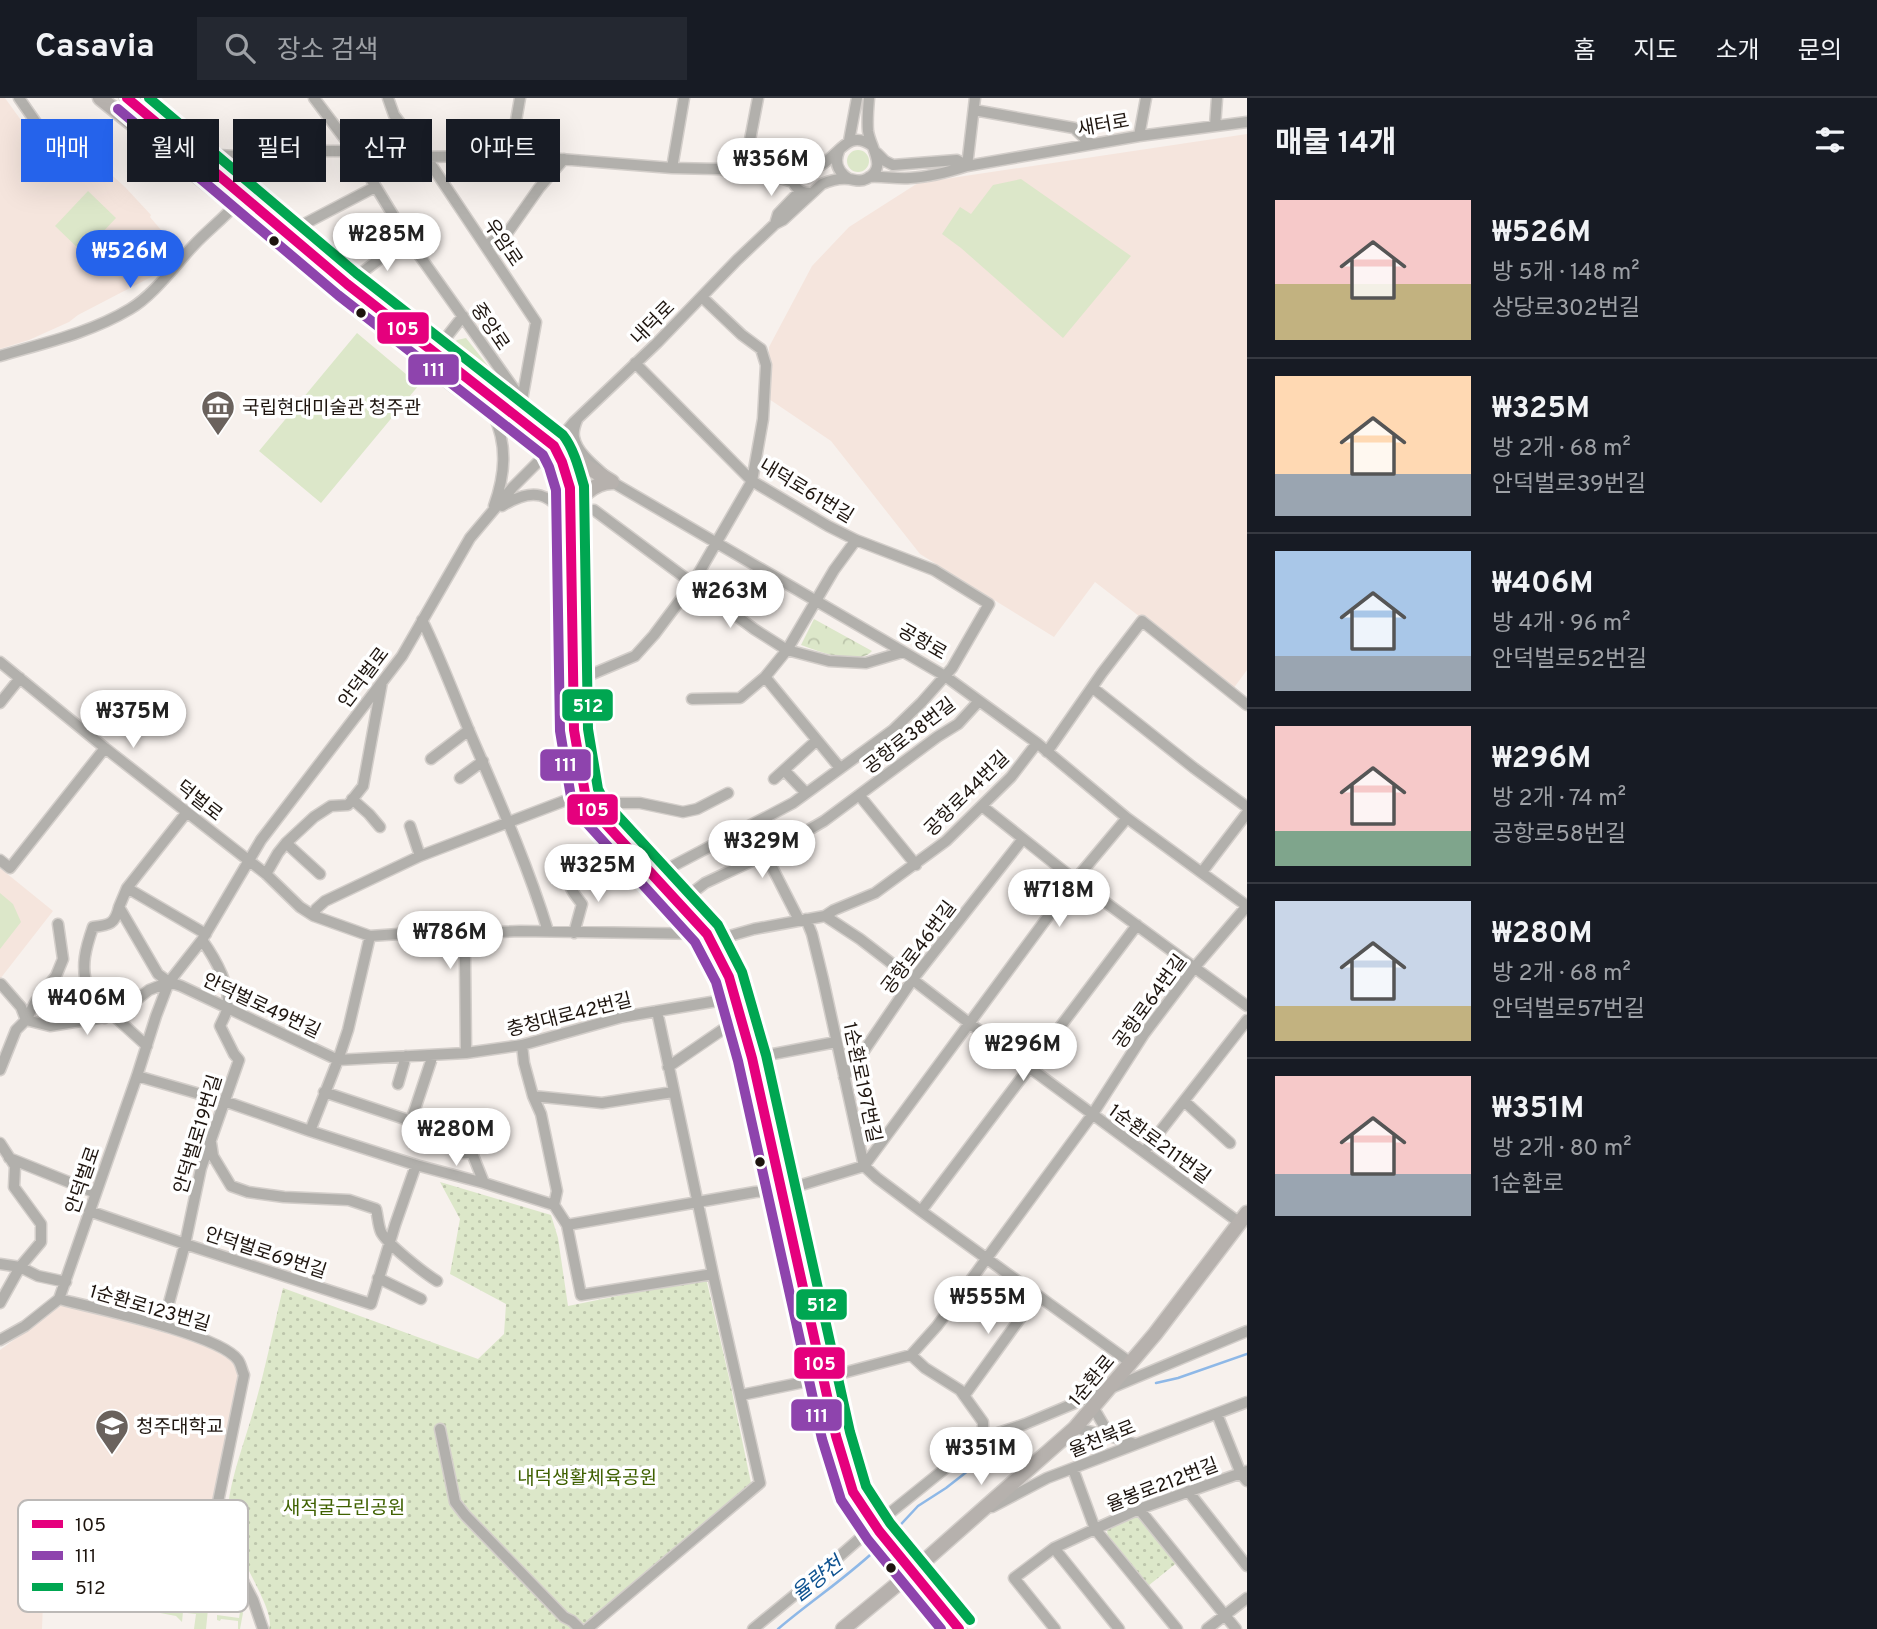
<!DOCTYPE html>
<html lang="ko">
<meta charset="utf-8">
<style>
:root{--surface:#171b24;--page:#242831;--text:#f1f3f6;--muted:#9ea1a6;--line:#363941;--accent:#2563eb}
body{margin:0;font-family:Overpass,"Noto Sans KR",sans-serif;background:var(--page);color:var(--text);height:100vh;display:flex;flex-direction:column;font-size:26px;white-space:nowrap}
*{box-sizing:border-box;margin:0}
p{font-size:23px;color:var(--muted)}
.icon{flex:none;width:38px;height:38px;fill:none;stroke:currentColor;stroke-width:2;stroke-linecap:round;stroke-linejoin:round}
.map{position:relative;flex:1;overflow:hidden}
.drawer{display:flex;flex-direction:column;background:var(--surface);width:630px}
.drawer>*{flex:none}
.hud{position:absolute;left:21px;top:21px;width:665px;height:63px;display:flex;gap:14px}
.price{position:absolute;translate:-50% -60px;padding:0 16px;border-radius:24px;background:#fff;color:#222;font-size:23px;line-height:46px;filter:drop-shadow(0 2px 4px #0008)}
.price::after{content:'';position:absolute;left:50%;top:42px;width:21px;height:16px;margin-left:-10px;background:inherit;clip-path:polygon(0 0,100% 0,50% 100%)}
.price.on{background:var(--accent);color:#fff}
ul{padding:0;list-style:none}
li{display:flex;align-items:center;gap:21px;height:175px;padding:0 28px}
li+li{border-top:2px solid var(--line)}
li span{display:grid;place-items:center;flex:none;width:196px;height:140px;border-radius:0px;color:#555}
li>.icon{margin-inline-start:auto}
span .icon{width:84px;height:84px;fill:#fffc;stroke-width:1}
li b{font-size:30px}
h2{display:flex;justify-content:space-between;align-items:center;height:84px;padding:0 28px;font-size:30px}
.tag{padding:0 24px;border-radius:0px;background:var(--surface);box-shadow:0 7px 28px #0002;font-size:24px;line-height:63px}
.tag.on{background:var(--accent);color:#fff}
header{display:flex;align-items:center;gap:42px;box-sizing:border-box;height:98px;padding:0 35px;background:var(--surface);border-bottom:2px solid var(--line)}
header strong{font-size:33px}
nav{display:flex;gap:38px;margin-inline-start:auto;font-size:24px}
.search{width:490px;height:63px;background:var(--page);display:flex;align-items:center;gap:18px;box-sizing:border-box;padding:0 24px;border-radius:0px;color:var(--muted);font-size:26px}
main{display:flex;flex:1;min-height:0}
.map>svg:first-child{display:block}
</style>
<header>
<strong>Casavia</strong>
<div class="search"><svg class="icon" aria-label="search" viewBox="0 0 24 24"><circle cx="10" cy="10" r="6"/><path d="M15 15l6 6"/></svg>장소 검색</div>
<nav><a>홈</a><a>지도</a><a>소개</a><a>문의</a></nav>
</header>
<main>
<div class="map">
<svg width="1247" height="1531" viewBox="0 0 1247 1531">
<defs>
<pattern id="forest-crowns" width="20" height="18" patternUnits="userSpaceOnUse" patternTransform="scale(1.75)"><rect width="20" height="18" fill="#dce7c9"/><path d="M2 6a3 3 0 1 1 6 0M12 15a3 3 0 1 1 6 0" fill="none" stroke="#bcc5ab"/></pattern>
<pattern id="park-dots" width="8" height="8" patternUnits="userSpaceOnUse" patternTransform="scale(1.75)"><rect width="8" height="8" fill="#dce7c9"/><path d="M2 2h.1M6 6h.1" fill="none" stroke="#bcc5ab" stroke-width="1.8" stroke-linecap="round"/></pattern>
</defs>
<rect width="100%" height="100%" fill="#f7f1ed"/>
<path fill="#f5e5dd" d="M0,0H5L52,65L76,45L125,89L151,117L150,119L173,146L174,167L78,217L69,224L29,242L0,251Z
M1247,36V572L1233,591L1095,484L1054,539L920,456L831,343L769,301V249L812,168L849,129L918,85Z
M0,770L53,813L0,881Z
M63,1206L187,1241L214,1252L233,1264L238,1279L235,1302L209,1435L198,1436L177,1429H170L165,1432L158,1431L155,1425L142,1416L133,1414H124L117,1420L112,1442L86,1460L43,1504L42,1531H0V1252Z"/>
<path fill="#dce7c9" d="M847 63a11 11 0 1 1 22 0a11 11 0 1 1-22 0Z
M1021,81L1131,158L1063,240L961,150L942,136L960,109L971,116L993,87Z
M88,93L116,120L83,155L55,128Z
M357,235L419,287L321,405L259,353Z
M0,795L13,806L21,824L0,851Z
M166,1472L209,1478L215,1485L211,1511H208L206,1531H194L196,1516L187,1515L190,1491H192L191,1499L207,1501L212,1486L209,1485L208,1482L159,1475L158,1483L161,1484L159,1499L146,1501V1480Z
M225,1484L231,1494L229,1500L236,1511L240,1509L243,1515L240,1531H238V1523L221,1521L220,1523L217,1522V1517L239,1520L240,1514L227,1513L221,1508L223,1485Z
M172,1501L184,1503L182,1524L176,1518L155,1514V1503L159,1502L158,1507L171,1509Z"/>
<path fill="url(#forest-crowns)" d="M466,240L488,268L497,286L451,248L457,242Z
M814,521L872,553C858,569 818,553 801,547Z"/>
<path fill="url(#park-dots)" d="M771,722L782,745L768,754L757,730Z
M440,1084L551,1117L558,1140L568,1208L706,1180L730,1284L751,1385L578,1531H269C277,1510 228,1448 228,1418C227,1389 245,1343 253,1314C265,1273 273,1232 283,1190L478,1261L504,1236L506,1206L450,1176L460,1121Z
M1133,1420H1143L1179,1463L1148,1488L1108,1440L1107,1432Z"/>
<g fill="none" stroke-linecap="round" stroke-linejoin="round">
<path stroke="#8eb8e7" stroke-width="2.5" d="M1156,1285L1178,1280L1247,1256
M891,1437L918,1408L946,1390L987,1358L1004,1349
M778,1531C813,1501 851,1477 884,1444"/>
<g stroke="#d3ceca" stroke-width="13">
<path id="minor" d="M19,0L53,49
M314,0L354,53L407,140L522,302
M388,0L394,17L426,59L536,224L522,302L520,323
M974,12L1074,30L1091,46
M1215,28L1217,0
M1139,38L1146,0
M849,43L857,0
M185,48L219,57L234,58L271,53
M839,53C834,65 838,74 849,81
M877,55L885,63L893,67L957,62L967,68
M510,57L520,0
M745,68L758,0
M967,68L975,0
M672,70L684,0
M723,72L751,79L774,78L793,84
M869,79C883,78 896,81 910,80C930,79 948,74 967,68L1139,38L1247,24
M810,95C796,95 786,81 800,71C806,66 814,70 821,67C839,57 848,31 871,47
M775,126L778,116L800,93
M287,135L375,89
M486,147L508,134L539,90L564,61
M347,186L407,140
M434,255L463,218
M0,258C44,245 90,235 130,211C154,197 175,167 194,147C207,133 223,121 236,106C250,89 256,69 271,53H354L426,59L510,57L672,70L717,71L745,68L798,72
M635,265L752,383L828,428L856,442L934,472L989,506L952,570L921,605L893,632L793,705L669,770L657,781
M493,316C508,347 505,377 494,408
M577,322C575,327 573,334 574,339C577,357 600,372 612,384L945,578L1037,645L1127,720L1247,808
M554,348L562,364L570,390L574,632L585,695L593,712L707,836L729,879L752,960L836,1338L853,1394L875,1427
M502,408C534,388 549,395 571,423
M571,414L594,412L754,531L787,552L829,563L866,565L903,554
M422,522C440,559 454,597 470,635C498,700 527,765 548,833
M0,564L105,650L266,776L300,809L314,818L370,838L428,834L461,836L520,833L707,836
M573,575L590,577L635,558L654,537L693,485L752,383L763,321L766,267L761,251L742,237L702,199
M765,579L840,670
M1093,590L1194,670L1247,709
M692,601L740,600L765,579L787,552L834,472L856,442
M0,605L20,580
M1047,654L1102,575L1142,523L1247,607
M431,661L469,632
M784,672L806,695
M460,680L483,663
M774,681L817,642
M859,697L916,767
M352,701L369,716L380,729
M591,708L609,705H640L683,714L697,711L728,695
M982,708L1075,782L1247,908
M187,714L127,790L119,809L158,876L169,884L181,888L338,962L466,955L522,947L622,919L735,900
M410,728L420,758
M751,728L799,822
M286,745L320,776
M0,762L10,770L105,650
M569,773C566,787 574,796 582,806L574,835
M1202,774L1247,715
M266,776L278,755L286,745L314,719L331,708L348,707L363,688L382,584
M127,790L206,836
M679,805L705,785L767,756L824,723L937,639L958,626L979,603
M314,818L316,811L325,803L420,758L585,695
M825,818L860,841L969,925L1240,1125
M806,821L812,836L823,881L864,1068L877,1080L921,1113L1131,1265
M461,836L465,861L466,955
M712,843L754,831L825,818L834,812L875,795L946,743L1011,679L1037,645
M1,886L21,909L26,922
M114,918L147,948
M105,920C100,910 92,900 88,890C80,869 86,849 93,829C110,827 115,826 119,809
M26,922L36,903L56,878L63,861L58,826
M522,947L524,965L533,998L541,1016L557,1093L554,1107L567,1127L581,1197L713,1176
M752,960L836,944
M668,969L741,919
M0,972L16,932L26,922L50,928L117,917L149,892L169,884
M137,978L224,1003L310,1033L416,1067L484,1085L554,1107
M844,979L855,966L913,881L1022,742
M398,986L406,958
M324,994L411,1023L422,1035L427,1036L450,1029L460,1055H472L484,1085
M533,998L602,1005L673,994
M1184,1003L1230,1045
M411,1023L433,957
M310,1033L338,962L348,932L370,838
M0,1045L15,1068L14,1089L41,1126V1144L20,1169L0,1205
M211,1045L213,1058L231,1088L248,1094L284,1099L349,1102L376,1111C378,1119 378,1127 381,1134C387,1146 424,1175 437,1183
M1144,1054L1247,922
M9,1060L96,1095
M89,1113L185,1146L371,1206L395,1127L416,1067
M921,1113L1137,827
M567,1127L755,1094L782,1092L798,1088L864,1068L1075,782L1127,720
M0,1166L20,1169L38,1178L66,1184
M378,1180L421,1201
M59,1201C94,1210 219,1236 238,1262C241,1266 242,1273 244,1277L217,1409L220,1438L253,1502L263,1531
M163,1227L185,1146L201,1070L239,962L234,956L220,928C222,923 226,917 227,911C232,889 214,859 202,842
M0,1242L25,1228L59,1201L137,978L156,918L169,884L202,842L261,742L402,558L470,440L513,389L554,348L574,324L657,245L737,162L775,126L783,122L822,86C831,82 840,80 849,81C856,82 860,84 866,81C889,71 870,49 868,33C867,22 868,11 869,0
M911,1257L925,1270L960,1292L983,1324V1340
M741,1297L824,1280L911,1257L937,1228L1092,1017L1144,936L1194,870L1247,808
M964,1298L1037,1197
M1093,1309L1110,1338
M1217,1316L1241,1376L1247,1383
M1075,1330L1110,1338L1135,1346
M440,1331L455,1404L465,1417L564,1519L572,1523L580,1531
M1073,1371L1095,1431L1177,1531
M1188,1393L1247,1468
M992,1409L1047,1380L1247,1304
M1139,1411L1236,1531
M1054,1450L1119,1531
M587,1531L760,1385L714,1181L657,913
M753,1531L808,1486L875,1427L983,1340L1025,1326L1247,1233
M1055,1531L1014,1480L1054,1450L1095,1431L1139,1411L1247,1373
M1207,1531L1247,1500"/>
</g>
<g stroke="#d3ceca" stroke-width="17">
<path id="major" d="M100,0L235,108L443,279L493,316L515,322
M127,0L347,186L520,323L554,348L612,384
M571,414C579,400 594,384 612,384
M875,1427L959,1531
M843,1531L912,1474L1075,1330L1155,1236L1247,1115"/>
</g>
<use href="#minor" stroke="#b2b0ac" stroke-width="10"/>
<use href="#major" stroke="#b6b1ad" stroke-width="14"/>
<g stroke="#fff" stroke-width="16">
<path id="bus-1" d="M127,0L347,186L554,348L562,364L570,390L574,632L585,695L593,712L707,836L729,879L752,960L836,1338L853,1394L879,1433L959,1531"/>
</g>
<g stroke="#fff" stroke-width="16">
<path id="bus-2" d="M118,11L338,197L543,357L549,369L556,392L560,633L571,699L583,721L695,844L716,884L738,963L822,1341L841,1402L868,1442L941,1531"/>
</g>
<g stroke="#fff" stroke-width="16">
<path id="bus-3" d="M149,0L356,175L563,337C574,351 579,371 584,388L588,631L598,691L605,704L718,827L742,874L766,957L850,1334L866,1388L890,1425L970,1522"/>
</g>
<use href="#bus-1" stroke="#e5007d" stroke-width="10"/>
<use href="#bus-2" stroke="#8e44ad" stroke-width="10"/>
<use href="#bus-3" stroke="#00a651" stroke-width="10"/>
</g>
<defs>
<g id="museum-pin" transform="scale(1.75)"><path d="M0 17L-7.5 6A9.5 9.5 0 1 1 7.5 6Z" fill="#6a625d" stroke="#fff"/><path d="M0-6L6-3V-2H-6V-3ZM-5-1h2V3h-2ZM-1-1h2V3h-2ZM3-1h2V3H3ZM-6 4H6V6H-6Z" fill="#fff"/></g>
<g id="university-pin" transform="scale(1.75)"><path d="M0 17L-7.5 6A9.5 9.5 0 1 1 7.5 6Z" fill="#6a625d" stroke="#fff"/><path d="M0-5L7-2L0 1L-7-2ZM-4 1L0 2.5L4 1V4Q0 6-4 4Z" fill="#fff"/></g>
</defs>
<g fill-rule="evenodd">
<use href="#museum-pin" x="218" y="309"/>
<use href="#university-pin" x="112" y="1328"/>
</g>
<g fill="#1e150f" stroke="#fff" stroke-width="2.5">
<circle cx="274" cy="143" r="6"/>
<circle cx="361" cy="215" r="6"/>
<circle cx="760" cy="1064" r="6"/>
<circle cx="891" cy="1470" r="6"/>
</g>
<g text-anchor="middle" stroke-width="7" stroke-linejoin="round" paint-order="stroke">
<g font-size="19" fill="#1e150f" stroke="#fff">
<text transform="translate(1103 26) rotate(-10)" y="7">새터로</text>
<text transform="translate(504 144) rotate(56)" y="7">우암로</text>
<text transform="translate(652 224) rotate(-45)" y="7">내덕로</text>
<text transform="translate(491 228) rotate(56)" y="7">중앙로</text>
<text transform="translate(807 392) rotate(31)" y="7">내덕로61번길</text>
<text transform="translate(923 543) rotate(30)" y="7">공항로</text>
<text transform="translate(363 579) rotate(-53)" y="7">안덕벌로</text>
<text transform="translate(909 637) rotate(-38)" y="7">공항로38번길</text>
<text transform="translate(966 695) rotate(-45)" y="7">공항로44번길</text>
<text transform="translate(200 702) rotate(38)" y="7">덕벌로</text>
<text transform="translate(918 849) rotate(-53)" y="7">공항로46번길</text>
<text transform="translate(1149 903) rotate(-54)" y="7">공항로64번길</text>
<text transform="translate(262 907) rotate(25)" y="7">안덕벌로49번길</text>
<text transform="translate(569 916) rotate(-14)" y="7">충청대로42번길</text>
<text transform="translate(863 984) rotate(78)" y="7">1순환로197번길</text>
<text transform="translate(197 1036) rotate(-73)" y="7">안덕벌로19번길</text>
<text transform="translate(1160 1045) rotate(36)" y="7">1순환로211번길</text>
<text transform="translate(82 1082) rotate(-71)" y="7">안덕벌로</text>
<text transform="translate(266 1154) rotate(18)" y="7">안덕벌로69번길</text>
<text transform="translate(150 1209) rotate(16)" y="7">1순환로123번길</text>
<text transform="translate(1091 1282) rotate(-50)" y="7">1순환로</text>
<text transform="translate(1102 1340) rotate(-22)" y="7">율천북로</text>
<text transform="translate(1162 1386) rotate(-21)" y="7">율봉로212번길</text>
</g>
<g font-size="19" fill="#1e150f" stroke="#fff" text-anchor="start">
<text x="242" y="316">국립현대미술관 청주관</text>
<text x="136" y="1335">청주대학교</text>
</g>
<g font-size="19" fill="#3f6100" stroke="#fff">
<text x="587" y="1386">내덕생활체육공원</text>
<text x="344" y="1416">새적굴근린공원</text>
</g>
<g font-size="21" font-style="italic" fill="#0f5391" stroke="#fff">
<text transform="translate(817 1481) rotate(-38)" y="7">율량천</text>
</g>
</g>
<rect x="18" y="1402" width="230" height="112" rx="10" fill="#fff" stroke="#bcb9b7" stroke-width="2"/>
<rect x="32" y="1422" width="31" height="8" fill="#e5007d"/>
<rect x="32" y="1453" width="31" height="9" fill="#8e44ad"/>
<rect x="32" y="1485" width="31" height="8" fill="#00a651"/>
<g font-size="19" fill="#1e150f">
<text x="75" y="1433">105</text>
<text x="75" y="1464">111</text>
<text x="75" y="1496">512</text>
</g>
<g stroke="#fff" stroke-width="2.5">
<rect x="376" y="213" width="54" height="34" rx="7" fill="#e5007d"/>
<rect x="407" y="255" width="53" height="33" rx="7" fill="#8e44ad"/>
<rect x="561" y="590" width="53" height="34" rx="7" fill="#00a651"/>
<rect x="539" y="650" width="53" height="34" rx="7" fill="#8e44ad"/>
<rect x="566" y="695" width="53" height="33" rx="7" fill="#e5007d"/>
<rect x="795" y="1190" width="53" height="33" rx="7" fill="#00a651"/>
<rect x="793" y="1248" width="53" height="34" rx="7" fill="#e5007d"/>
<rect x="790" y="1300" width="53" height="34" rx="7" fill="#8e44ad"/>
</g>
<g font-size="19" text-anchor="middle" font-weight="bold" fill="#fff">
<text x="403" y="237">105</text>
<text x="434" y="278">111</text>
<text x="588" y="614">512</text>
<text x="566" y="673">111</text>
<text x="593" y="718">105</text>
<text x="822" y="1213">512</text>
<text x="820" y="1272">105</text>
<text x="817" y="1324">111</text>
</g>
</svg>
<b class="price" style="left:771px;top:100px">₩356M</b>
<b class="price" style="left:387px;top:175px">₩285M</b>
<b class="price on" style="left:130px;top:192px">₩526M</b>
<b class="price" style="left:730px;top:532px">₩263M</b>
<b class="price" style="left:133px;top:652px">₩375M</b>
<b class="price" style="left:762px;top:782px">₩329M</b>
<b class="price" style="left:598px;top:806px">₩325M</b>
<b class="price" style="left:1059px;top:831px">₩718M</b>
<b class="price" style="left:450px;top:873px">₩786M</b>
<b class="price" style="left:87px;top:939px">₩406M</b>
<b class="price" style="left:1023px;top:985px">₩296M</b>
<b class="price" style="left:456px;top:1070px">₩280M</b>
<b class="price" style="left:988px;top:1238px">₩555M</b>
<b class="price" style="left:981px;top:1389px">₩351M</b>
<div class="hud">
<a class="tag on">매매</a>
<a class="tag">월세</a>
<a class="tag">필터</a>
<a class="tag">신규</a>
<a class="tag">아파트</a>
</div>
</div>
<section class="drawer">
<h2>매물 14개<svg class="icon" aria-label="filters" viewBox="0 0 24 24"><path d="M4 7h16M4 17h16"/><circle cx="9" cy="7" r="2"/><circle cx="15" cy="17" r="2"/></svg></h2>
<ul>
<li><span style="background:linear-gradient(#f6c9c9 60%,#c2b280 0)"><svg class="icon" aria-label="home" viewBox="0 0 24 24"><path d="M3 11l9-7 9 7M6 9v11h12V9"/></svg></span><div><b>₩526M</b><p>방 5개 · 148 m²</p><p>상당로302번길</p></div></li>
<li><span style="background:linear-gradient(#ffd9b3 70%,#9aa5b1 0)"><svg class="icon" aria-label="home" viewBox="0 0 24 24"><path d="M3 11l9-7 9 7M6 9v11h12V9"/></svg></span><div><b>₩325M</b><p>방 2개 · 68 m²</p><p>안덕벌로39번길</p></div></li>
<li><span style="background:linear-gradient(#a9c7e8 75%,#9aa5b1 0)"><svg class="icon" aria-label="home" viewBox="0 0 24 24"><path d="M3 11l9-7 9 7M6 9v11h12V9"/></svg></span><div><b>₩406M</b><p>방 4개 · 96 m²</p><p>안덕벌로52번길</p></div></li>
<li><span style="background:linear-gradient(#f6c9c9 75%,#7fa58c 0)"><svg class="icon" aria-label="home" viewBox="0 0 24 24"><path d="M3 11l9-7 9 7M6 9v11h12V9"/></svg></span><div><b>₩296M</b><p>방 2개 · 74 m²</p><p>공항로58번길</p></div></li>
<li><span style="background:linear-gradient(#c9d6e8 75%,#c2b280 0)"><svg class="icon" aria-label="home" viewBox="0 0 24 24"><path d="M3 11l9-7 9 7M6 9v11h12V9"/></svg></span><div><b>₩280M</b><p>방 2개 · 68 m²</p><p>안덕벌로57번길</p></div></li>
<li><span style="background:linear-gradient(#f6c9c9 70%,#9aa5b1 0)"><svg class="icon" aria-label="home" viewBox="0 0 24 24"><path d="M3 11l9-7 9 7M6 9v11h12V9"/></svg></span><div><b>₩351M</b><p>방 2개 · 80 m²</p><p>1순환로</p></div></li>
</ul>
</section>
</main>
